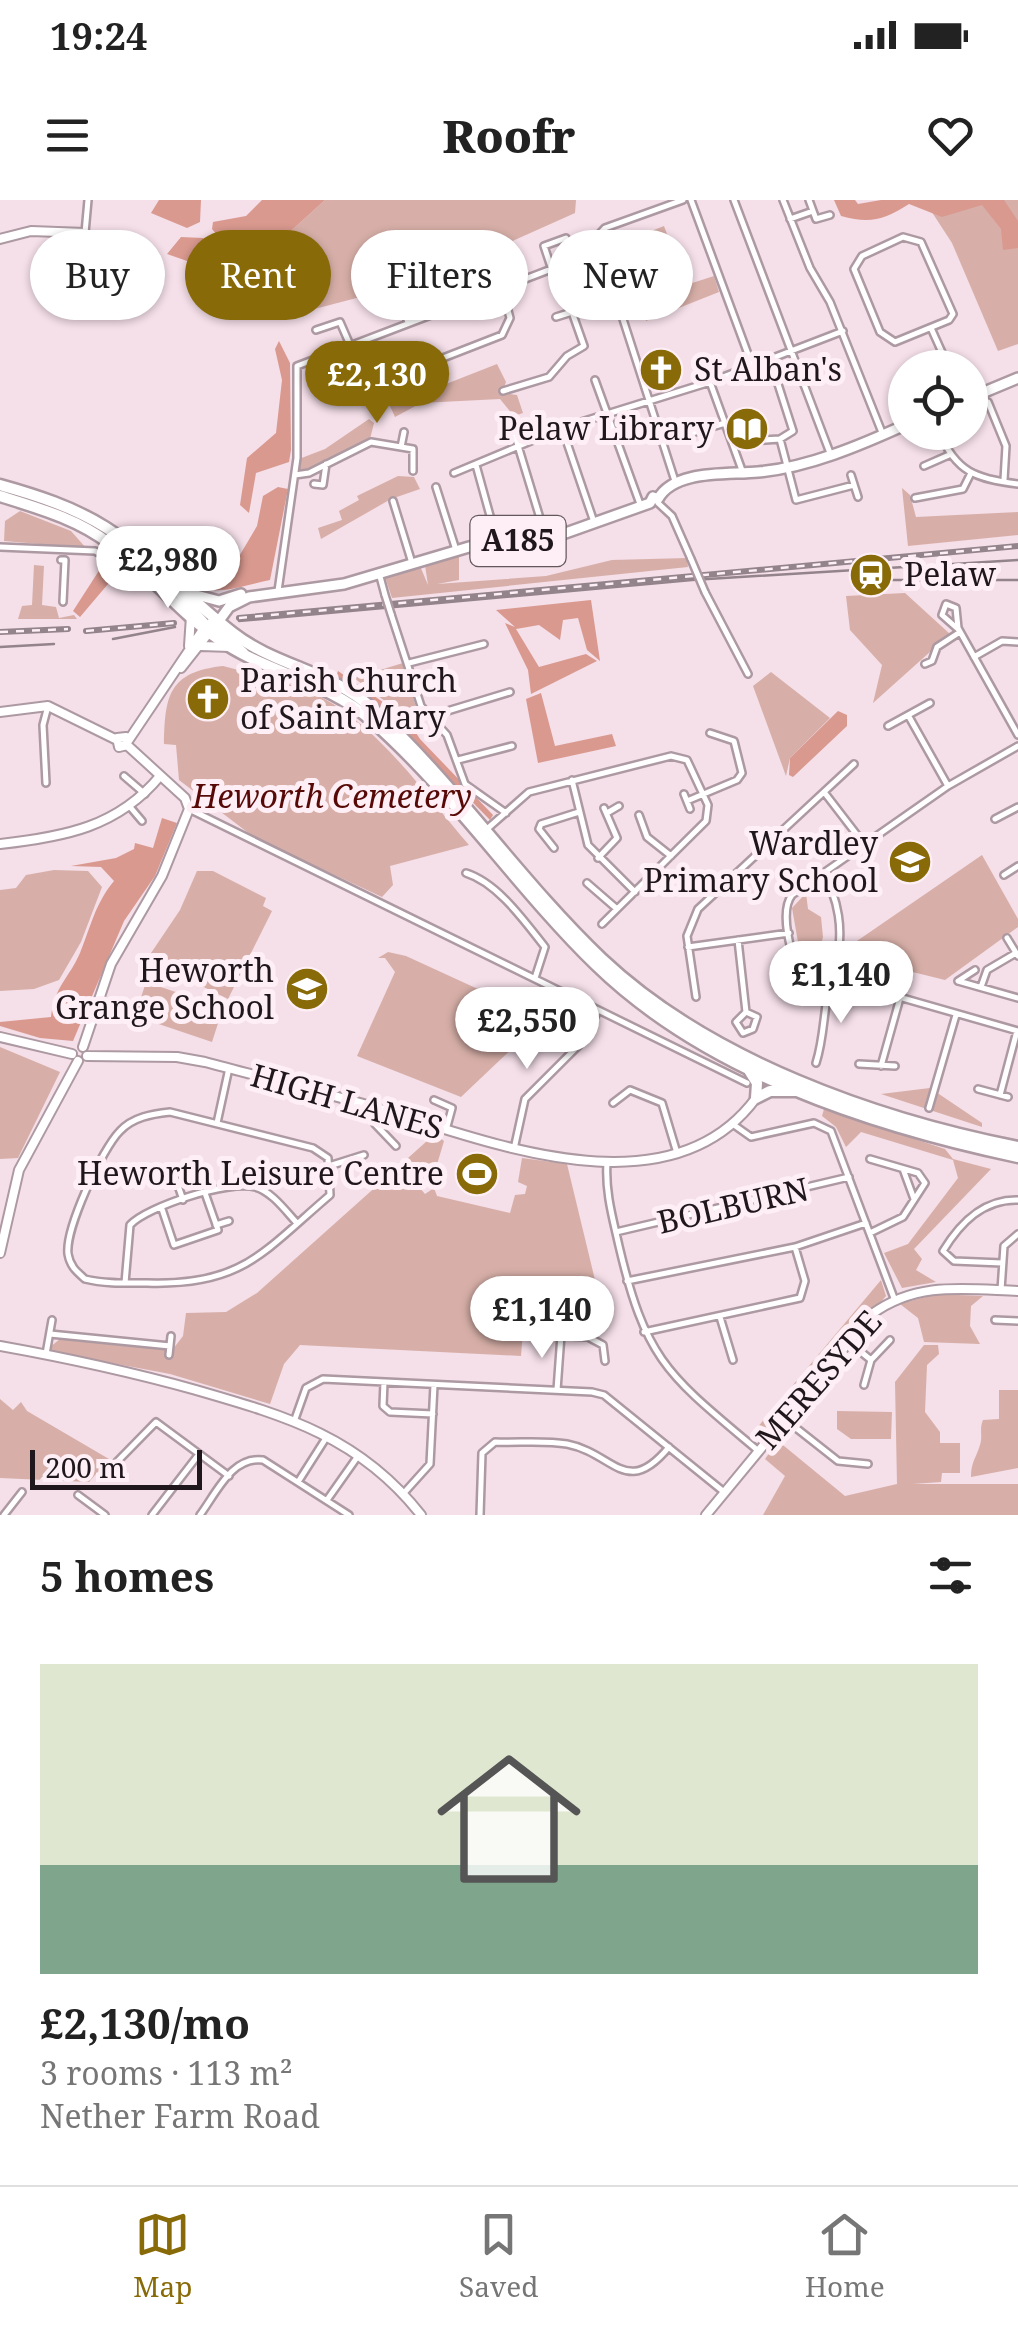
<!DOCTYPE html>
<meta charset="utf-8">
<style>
:root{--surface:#fff;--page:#f6f6f6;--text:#222;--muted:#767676;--line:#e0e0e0;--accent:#896a08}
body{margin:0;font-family:"Noto Serif",serif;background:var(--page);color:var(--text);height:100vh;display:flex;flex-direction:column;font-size:38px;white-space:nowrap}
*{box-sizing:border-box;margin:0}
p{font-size:32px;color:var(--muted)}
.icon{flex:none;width:55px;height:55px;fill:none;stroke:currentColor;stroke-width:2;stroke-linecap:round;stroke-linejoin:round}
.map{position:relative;height:1315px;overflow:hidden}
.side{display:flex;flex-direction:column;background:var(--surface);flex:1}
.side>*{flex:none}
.banner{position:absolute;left:30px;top:30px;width:960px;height:90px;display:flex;gap:20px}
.tools{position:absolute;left:888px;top:150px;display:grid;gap:20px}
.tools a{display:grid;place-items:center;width:100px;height:100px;border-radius:50%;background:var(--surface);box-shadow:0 2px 8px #0004;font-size:50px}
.scale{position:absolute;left:30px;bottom:25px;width:172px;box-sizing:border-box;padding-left:10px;border:5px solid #1f171b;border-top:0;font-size:28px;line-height:35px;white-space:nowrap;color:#1f171b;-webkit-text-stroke:8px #fdeff5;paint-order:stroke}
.price{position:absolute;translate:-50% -85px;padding:0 22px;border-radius:35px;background:#fff;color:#222;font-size:32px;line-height:65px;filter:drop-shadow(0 2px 5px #0008)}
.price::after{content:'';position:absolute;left:50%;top:60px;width:30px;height:22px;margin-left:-15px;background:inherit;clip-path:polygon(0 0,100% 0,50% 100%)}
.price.selected{background:var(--accent);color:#fff}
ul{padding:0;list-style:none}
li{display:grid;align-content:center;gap:20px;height:530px;padding:0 40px}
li+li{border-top:2px solid var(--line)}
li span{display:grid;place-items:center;height:310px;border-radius:0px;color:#555}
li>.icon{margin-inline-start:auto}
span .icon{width:180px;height:180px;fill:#fffc;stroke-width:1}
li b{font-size:42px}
h2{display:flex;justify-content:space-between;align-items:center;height:120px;padding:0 40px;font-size:42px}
.tag{padding:0 35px;border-radius:45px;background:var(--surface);box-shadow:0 2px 8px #0004;font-size:35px;line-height:90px}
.tag.selected{background:var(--accent);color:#fff}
.status{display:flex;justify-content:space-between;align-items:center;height:70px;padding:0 50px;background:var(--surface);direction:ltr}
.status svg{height:28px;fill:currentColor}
header{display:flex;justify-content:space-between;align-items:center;height:130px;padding:0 40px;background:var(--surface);font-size:45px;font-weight:800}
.tab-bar{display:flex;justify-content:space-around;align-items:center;height:140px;border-top:2px solid var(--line);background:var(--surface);font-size:28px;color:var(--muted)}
.tab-bar a{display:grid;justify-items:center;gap:5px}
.tab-bar .selected{color:var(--accent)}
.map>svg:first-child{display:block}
</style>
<div class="status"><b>19:24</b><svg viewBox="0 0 49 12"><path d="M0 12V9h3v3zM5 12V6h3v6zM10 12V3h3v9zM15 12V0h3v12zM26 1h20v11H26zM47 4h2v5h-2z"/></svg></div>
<header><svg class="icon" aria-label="menu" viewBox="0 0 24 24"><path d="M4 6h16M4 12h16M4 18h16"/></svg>Roofr<svg class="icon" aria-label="heart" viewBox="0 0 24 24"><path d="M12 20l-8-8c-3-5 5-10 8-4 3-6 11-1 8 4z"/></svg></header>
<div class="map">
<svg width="1018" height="1315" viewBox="0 0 1018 1315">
<rect width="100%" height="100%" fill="#f5dfe9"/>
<path fill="#d7afa8" d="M325,0H576L575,13L506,44L494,43L450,59L434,70L378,86L368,95L303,112L293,91L281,40Z
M924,0H1018V144L998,151L952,43Z
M664,26L686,85L714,76L719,92L646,121L621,43Z
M497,164L506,182L502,193L517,195L523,213L514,216L500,199L421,203L395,217L390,206Z
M369,219L374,223L370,239L305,270L298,269L299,259L325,249Z
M398,276L414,277L420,289L391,299L321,339L318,328L342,320L339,311L359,300L357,296Z
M902,288L910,295L916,317L1018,312V335L908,346Z
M20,311L71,331L86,348L4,341L5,321Z
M459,356V380L437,384L546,376L612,360L687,358L688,367L392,398L385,377L420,366L428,385L425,365Z
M34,365L44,366L42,405L56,407L59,418L74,415L77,419H18L22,406L32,405Z
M905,393L950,434L873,503L882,465L850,430L846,396Z
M403,463L418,514L405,516L354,478Z
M223,466C251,473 279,480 306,490C374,518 422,591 469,645L390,666L393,685L382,697L255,638L179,580L176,545L164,544C165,495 169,472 223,466Z
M771,472L830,518L790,558L786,576L753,486Z
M982,655L1018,719V727L945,780L856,758L854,743Z
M54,670L88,671L102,687L81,742L59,780L34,789L0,791V690L16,688L26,675Z
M197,671H213L266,698L263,706L272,711L228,799L147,759L180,710Z
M806,693L808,709L821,717L823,737L815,768L801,759L792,708Z
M388,752L406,756L543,819L461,897L357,856L395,772L385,758H378Z
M146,782L223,808L212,842L135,816Z
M0,847L60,872L18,958L0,959Z
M930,888L982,923V927L881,894Z
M824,909L945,949L953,959L991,969L914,1049L922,1059L916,1070L936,1082L902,1088L884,1053L908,1044L958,978L953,960L861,932L846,947L836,927L822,916Z
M430,931L444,941L433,978L419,987L425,994L434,988L437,996L510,1013L515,995L525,994L527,986L518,982L522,958L567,964L602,1109L525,1105L521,1156L300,1145L284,1164L270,1204L170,1174L53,1152L50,1147L60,1139L173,1149L183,1136L186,1113L226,1112L257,1093L427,941Z
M881,1080L886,1096L765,1236L751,1235Z
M936,1094L983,1096L971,1106L970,1126L980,1144L924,1142L918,1118L900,1104Z
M924,1145H938L939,1154L927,1165L925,1212L940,1232V1243H960V1273H942L941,1282L913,1284H1018V1315H763L785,1276L765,1259L778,1241L845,1296L897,1284L895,1182Z
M999,1190H1018V1268L971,1277C971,1262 976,1258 980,1245C983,1236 979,1229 983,1220L999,1219Z
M0,1199L13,1210L21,1202L27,1211L109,1259L89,1282L0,1278Z
M837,1211L892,1212L891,1239H851L837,1229Z"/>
<path fill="#d9998f" d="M159,0H201L200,22L187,28L151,13Z
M262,0H325L281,40L293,91L279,107L212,29L213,22L246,16Z
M834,0H855L858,4L881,0H1004L1018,21V48L1003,50L1001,29L982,5L942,17L909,4C884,20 870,24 841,16Z
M181,37L203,38L236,78L167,54Z
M279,141L290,163L291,250L289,262L256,273L249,313L240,305L247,258L276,233L282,180L275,149Z
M278,287L288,289L270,380C241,386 220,396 191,386L197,374L231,370L257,326L263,296Z
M111,352L149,385L108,384L80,417L73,411Z
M591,400L600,461L587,450L578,418L563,420L560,440L539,425L516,429L539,467L586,454L597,461L531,494L528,470L505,423L515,427L496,410Z
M338,471L406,518L420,539L493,615L490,620L384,512L336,477Z
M541,493L555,546L612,534L616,546L538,563L526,499Z
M838,511L847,515V526L793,577L789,575L790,558Z
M162,618L177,623L155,676L124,721L73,841L40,838L0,826V822L51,817C55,785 68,780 80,753C91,726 95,704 114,681L101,667L71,666L116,658L134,649L135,643L153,648Z"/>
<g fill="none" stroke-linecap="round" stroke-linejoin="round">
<g stroke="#ad99a2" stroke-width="10">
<path id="street" d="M691,0L752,165
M734,0L830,253
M783,0L810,68L830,102L883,235
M809,0L816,19L830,15
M790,19L813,11
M85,33L88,0
M903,37L921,42L953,114L949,120L895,142L880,132L854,69L862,56Z
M589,47L604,60L675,281
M552,70L544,46L566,38
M480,96L471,73L491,67
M556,117L572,112
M408,122L399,100L422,92
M931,128L949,168
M316,130L340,122L350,145
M335,151L351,183L371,186L502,135L510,118L502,88
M595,180L640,304
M710,182L743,273
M503,191L549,177L567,156L584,146L572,112L617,98
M988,202L1006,246L1004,280
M509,216L546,338
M562,228L594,322
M939,232C956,272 976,279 1018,284
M780,239L796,300L854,285
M662,242L725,223
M732,242L780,239L793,231L770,159
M401,247L404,232
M476,265L497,341
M924,266L949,255
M454,273L562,228L710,182L843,131
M295,275L309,273L371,242L413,249V271
M851,275L858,297
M314,284L323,285L326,264
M436,287L456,350
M915,298L963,289L971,273
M393,301L412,363
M658,303L672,316L691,359
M0,347L95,351L106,357
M61,360H65L63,402
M379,373L385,395
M278,391L297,258V166L575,60L605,28L683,0
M705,392L748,474
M391,414L421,506L447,535L465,584L506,613
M959,430L942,415L946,404L956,408L958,428L1018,535
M974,457L1002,441L1018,442
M409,463L484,444
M925,464L932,461L937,447L960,432
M908,515L948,586
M431,516L510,492
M888,526L930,503
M1018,546L948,586L792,695C780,710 789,755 801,769L1018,831
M458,560L512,546
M124,576L145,594
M572,580L588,645L635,692
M46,583L43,525L48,506
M824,592L864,644
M684,594L690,609
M687,601L737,580L742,573L734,541L710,533
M131,608L142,621
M189,609L747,883
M607,613L619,606
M639,615L647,637L671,656
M995,619L1018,607
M487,629L529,592L671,556L687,560L708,605L706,621L602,724
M554,648L539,629L541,624L579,612
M598,658L617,638L604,608
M466,673C498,683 525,722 545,747L535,778
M822,673C839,697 844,733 836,761
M1004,675L1018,666
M587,683L617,709
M1007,738L1018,756
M738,740L746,812L757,817L753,829L743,833L736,822L746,812
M688,747L789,733
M958,781L1018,798
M958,781L975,770
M981,787L987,770L1016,753
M696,797L687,736L698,709L854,564
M816,863C825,835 823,808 831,779
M859,864L895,866
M881,866L900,798
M978,889L1008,897
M1000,895L1017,831
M434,900L452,908L446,930
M613,903L630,890L662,903L677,953
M929,908L956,815
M380,909L375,924L396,946
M170,912L313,948L328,958L330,995C262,1053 242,1086 147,1083C127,1083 105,1084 85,1079C76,1071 70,1066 68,1054C65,1029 102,949 120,931C133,917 152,914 170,912Z
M217,923L229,868
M734,925L751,937L814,923L831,931L894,1098
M514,949L525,899L587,837L597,812
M607,963C605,992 613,1019 619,1046C646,1161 668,1175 756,1249
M329,966L364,955
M172,968L183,1000
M903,969L914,999
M162,1009L174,1045L218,1030L205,993
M216,1025L229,1021
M616,1032L849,977
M870,1033L903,1017L925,983L918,973L870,959
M1002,1063L954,1061L943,1051C960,1023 983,999 1018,1000
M627,1081L795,1047L866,1023
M125,1083L130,1025C148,1006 229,980 255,987C271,991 285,1010 296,1022
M1001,1090L1004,1046L1018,1034
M720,1117L733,1160
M995,1120L1018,1121
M644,1132L800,1098L805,1081L795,1047
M524,1133L588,1137L603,1145L605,1161
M50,1134L170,1146
M850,1143L871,1160
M46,1154L52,1120
M169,1155L171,1136
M384,1182L383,1206L390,1212L433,1214
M864,1185L871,1160L890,1140
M557,1190L561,1135
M295,1219L306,1188L323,1179L592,1192L604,1195L724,1292
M786,1220L838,1261L868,1264
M114,1275L109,1270L156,1222L229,1276
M298,1282L326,1238
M403,1294L430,1264L434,1185
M78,1295L105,1315
M327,1300L358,1256
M4,1315L22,1292
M152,1315L199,1254
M200,1315C217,1292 232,1256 263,1260L349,1315
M480,1315L482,1253L495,1242C518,1243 544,1240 567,1244C614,1253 626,1299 669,1247"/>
</g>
<g stroke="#ad99a2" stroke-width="12">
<path id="secondary" d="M0,39L31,31L85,33L80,62
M164,377L211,430L181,468
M189,446L191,416
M201,446L230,447
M0,512L48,506L117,540
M128,541L204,428
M0,644C64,637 118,627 160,576
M0,837L72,854
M83,847L111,764L162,676L189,609L185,598L127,545L126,537L117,538L119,547L127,545
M87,856L177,857L205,862C261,877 318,891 374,907C487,941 669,1016 756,898
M0,1053L19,970L78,861
M0,1146C67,1158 131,1172 196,1190C286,1216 360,1237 421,1315
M706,1315L872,1114C917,1081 965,1089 1018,1091"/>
</g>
<g stroke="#ad99a2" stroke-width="14">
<path id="primary" d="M970,198L1018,178
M189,393L219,401L241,394
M211,423L244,453
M210,433L229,407L249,397L344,384L469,347L560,335L650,303L653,297L658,299C674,269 729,275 758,272C807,268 861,245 905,225"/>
</g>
<g stroke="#ad99a2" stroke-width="15">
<path id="highway" d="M0,285C36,295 73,307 105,327C151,356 190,400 233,433C275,466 331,471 372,508C456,585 520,681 602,759C709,860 876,919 1018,947
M0,296C38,308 78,319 110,344C149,373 179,412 218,439C266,473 325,480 371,520C454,593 517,688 596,765C706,872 871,926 1018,957
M747,867L757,883L756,898
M756,898L770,891H796"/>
</g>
<use href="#street" stroke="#fff" stroke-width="5"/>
<use href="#secondary" stroke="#fff" stroke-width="8"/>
<use href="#primary" stroke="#fff" stroke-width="9"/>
<use href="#highway" stroke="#fff" stroke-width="10"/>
<path stroke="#93838a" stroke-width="2.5" d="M878,380H1018
M239,421L692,380L1018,360
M113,439L175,427
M0,447L54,444"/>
<g stroke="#93838a" stroke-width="6">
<path id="rail" d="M239,418L1018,346
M86,431L174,423
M0,432L68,429"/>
</g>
<use href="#rail" stroke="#fdeff5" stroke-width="2.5" stroke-dasharray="8" stroke-linecap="butt"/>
<g stroke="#ad99a2" stroke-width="10" stroke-linecap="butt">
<path id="street-bridge" d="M691,359L705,392
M385,395L391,414"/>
</g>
<use href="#street-bridge" stroke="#fff" stroke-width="5"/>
</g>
<defs>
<g id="church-disc" transform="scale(2.25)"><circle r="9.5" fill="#896a08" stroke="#fdeff5"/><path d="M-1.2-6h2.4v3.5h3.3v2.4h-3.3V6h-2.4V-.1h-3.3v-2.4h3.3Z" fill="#fff"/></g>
<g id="library-disc" transform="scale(2.25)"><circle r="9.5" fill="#896a08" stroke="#fdeff5"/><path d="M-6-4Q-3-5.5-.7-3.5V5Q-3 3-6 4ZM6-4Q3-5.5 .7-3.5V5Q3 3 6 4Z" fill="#fff"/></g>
<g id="station-disc" transform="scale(2.25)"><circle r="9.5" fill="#896a08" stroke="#fdeff5"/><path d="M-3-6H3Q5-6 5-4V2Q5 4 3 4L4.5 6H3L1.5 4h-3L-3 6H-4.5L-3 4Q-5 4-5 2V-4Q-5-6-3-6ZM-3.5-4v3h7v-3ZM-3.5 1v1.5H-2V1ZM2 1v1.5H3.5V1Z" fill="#fff"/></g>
<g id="school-disc" transform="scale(2.25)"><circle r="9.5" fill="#896a08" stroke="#fdeff5"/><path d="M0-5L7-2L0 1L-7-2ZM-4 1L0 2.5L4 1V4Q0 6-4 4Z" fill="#fff"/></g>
<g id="stadium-disc" transform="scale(2.25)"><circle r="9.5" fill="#896a08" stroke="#fdeff5"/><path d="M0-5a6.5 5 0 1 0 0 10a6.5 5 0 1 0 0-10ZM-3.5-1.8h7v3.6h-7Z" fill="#fff"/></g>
</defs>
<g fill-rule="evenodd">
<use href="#church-disc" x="661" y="170"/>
<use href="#library-disc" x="747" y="229"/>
<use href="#station-disc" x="871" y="375"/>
<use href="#church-disc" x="208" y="499"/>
<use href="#school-disc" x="910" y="662"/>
<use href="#school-disc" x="307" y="789"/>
<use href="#stadium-disc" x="477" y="974"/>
</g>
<g text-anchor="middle" stroke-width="10" stroke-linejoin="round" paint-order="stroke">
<rect fill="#fdeff5" stroke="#62585c" stroke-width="2.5" x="470.5" y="316" width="95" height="50" rx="8"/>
<g font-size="30" font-weight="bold" fill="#1f171b">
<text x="518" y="351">A185</text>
</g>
<g font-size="32" fill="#1f171b" stroke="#fdeff5" text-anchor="end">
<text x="694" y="181" text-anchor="start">St Alban's</text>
<text x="714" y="240">Pelaw Library</text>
<text x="904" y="386" text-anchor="start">Pelaw</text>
<text x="240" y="492" text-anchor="start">Parish Church<tspan x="240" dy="37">of Saint Mary</tspan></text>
<text x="878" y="655">Wardley<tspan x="878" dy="37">Primary School</tspan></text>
<text x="274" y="782">Heworth<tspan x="274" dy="37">Grange School</tspan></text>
<text x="444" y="985">Heworth Leisure Centre</text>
</g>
<g font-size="32" font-style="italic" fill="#560906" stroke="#fdeff5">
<text x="332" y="608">Heworth Cemetery</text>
</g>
<g font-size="32" fill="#1f171b" stroke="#fdeff5">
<text transform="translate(347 902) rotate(16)" y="11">HIGH LANES</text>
<text transform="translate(733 1006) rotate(-13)" y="11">BOLBURN</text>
<text transform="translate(819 1180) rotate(-49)" y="11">MERESYDE</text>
</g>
</g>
</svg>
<div class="tools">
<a><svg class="icon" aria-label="locate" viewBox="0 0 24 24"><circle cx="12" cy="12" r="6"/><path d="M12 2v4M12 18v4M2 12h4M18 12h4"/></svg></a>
</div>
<div class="scale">200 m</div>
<b class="price selected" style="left:377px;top:226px">£2,130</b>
<b class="price" style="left:168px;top:411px">£2,980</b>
<b class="price" style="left:841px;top:826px">£1,140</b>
<b class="price" style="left:527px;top:872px">£2,550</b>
<b class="price" style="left:542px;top:1161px">£1,140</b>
<div class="banner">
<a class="tag">Buy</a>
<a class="tag selected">Rent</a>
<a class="tag">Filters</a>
<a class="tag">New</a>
</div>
</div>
<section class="side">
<h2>5 homes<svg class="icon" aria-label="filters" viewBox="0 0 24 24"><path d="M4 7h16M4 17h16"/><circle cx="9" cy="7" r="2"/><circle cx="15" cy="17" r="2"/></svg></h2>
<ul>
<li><span style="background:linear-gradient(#dfe7d0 65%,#7fa58c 0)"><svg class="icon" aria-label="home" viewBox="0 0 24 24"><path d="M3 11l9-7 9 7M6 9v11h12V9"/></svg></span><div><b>£2,130/mo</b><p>3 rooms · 113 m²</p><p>Nether Farm Road</p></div></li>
</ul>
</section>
<nav class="tab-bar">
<a class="selected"><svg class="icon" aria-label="map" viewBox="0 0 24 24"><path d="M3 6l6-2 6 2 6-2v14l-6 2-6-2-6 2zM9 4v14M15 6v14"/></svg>Map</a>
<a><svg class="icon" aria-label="saved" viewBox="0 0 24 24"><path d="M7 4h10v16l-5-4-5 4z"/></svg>Saved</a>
<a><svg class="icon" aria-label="home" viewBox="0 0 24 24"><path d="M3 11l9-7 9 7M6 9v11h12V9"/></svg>Home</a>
</nav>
